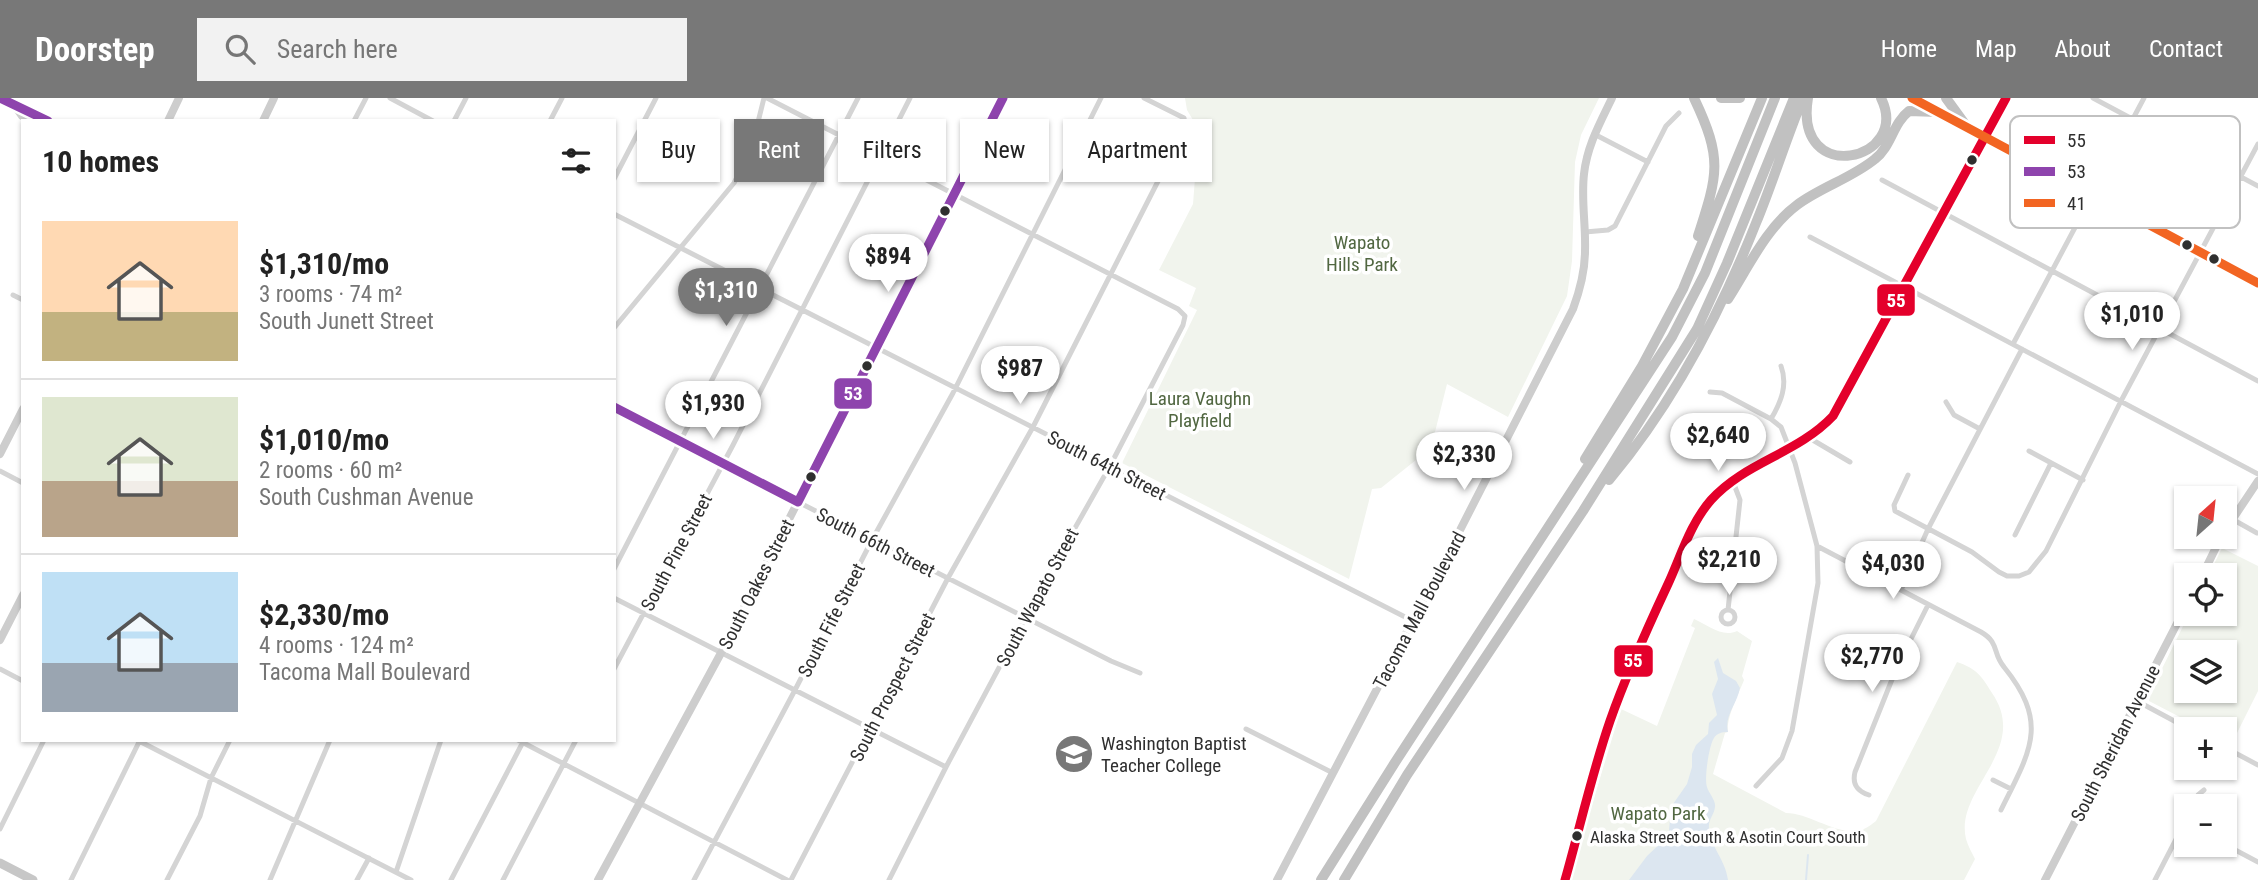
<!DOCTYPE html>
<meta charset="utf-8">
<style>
:root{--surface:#fff;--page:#f2f2f2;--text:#222;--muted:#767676;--line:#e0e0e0;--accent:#787878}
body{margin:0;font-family:"Roboto Condensed",sans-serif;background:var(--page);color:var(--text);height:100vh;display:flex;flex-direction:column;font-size:26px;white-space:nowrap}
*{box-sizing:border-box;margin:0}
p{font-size:23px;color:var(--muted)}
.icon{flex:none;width:38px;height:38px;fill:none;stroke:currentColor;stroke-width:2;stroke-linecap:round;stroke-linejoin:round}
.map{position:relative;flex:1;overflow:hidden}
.drawer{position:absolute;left:21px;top:21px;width:595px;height:623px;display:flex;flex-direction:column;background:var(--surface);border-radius:0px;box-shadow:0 2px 5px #0004}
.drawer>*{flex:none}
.guide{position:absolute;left:637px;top:21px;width:665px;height:63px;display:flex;gap:14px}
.needle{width:46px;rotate:27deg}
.controls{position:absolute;left:2174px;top:388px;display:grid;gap:14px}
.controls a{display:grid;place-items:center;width:63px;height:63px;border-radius:0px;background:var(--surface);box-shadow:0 2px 5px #0004;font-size:35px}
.price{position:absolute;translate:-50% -60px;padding:0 16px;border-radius:24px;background:#fff;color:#222;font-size:23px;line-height:46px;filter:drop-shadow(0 2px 4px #0008)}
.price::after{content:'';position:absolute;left:50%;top:42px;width:21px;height:16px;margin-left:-10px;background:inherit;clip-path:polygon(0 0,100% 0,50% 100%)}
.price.active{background:var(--accent);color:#fff}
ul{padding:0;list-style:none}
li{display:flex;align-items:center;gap:21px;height:175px;padding:0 21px}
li+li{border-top:2px solid var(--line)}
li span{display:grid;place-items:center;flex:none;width:196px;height:140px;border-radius:0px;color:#555}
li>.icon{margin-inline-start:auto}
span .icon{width:84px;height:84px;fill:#fffc;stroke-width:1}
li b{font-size:30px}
h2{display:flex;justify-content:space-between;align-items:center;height:84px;padding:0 21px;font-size:30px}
.chip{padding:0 24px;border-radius:0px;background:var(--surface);box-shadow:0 2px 5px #0004;font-size:24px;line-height:63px}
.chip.active{background:var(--accent);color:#fff}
header{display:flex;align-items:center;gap:42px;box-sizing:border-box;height:98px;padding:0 35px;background:var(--accent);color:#fff}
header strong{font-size:33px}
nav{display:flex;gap:38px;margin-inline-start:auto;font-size:24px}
.search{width:490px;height:63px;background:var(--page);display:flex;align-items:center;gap:18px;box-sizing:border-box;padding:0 24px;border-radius:0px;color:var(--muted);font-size:26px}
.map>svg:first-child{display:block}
</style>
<header>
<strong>Doorstep</strong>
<div class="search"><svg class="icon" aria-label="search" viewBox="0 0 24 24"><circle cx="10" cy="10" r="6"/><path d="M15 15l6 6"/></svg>Search here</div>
<nav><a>Home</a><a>Map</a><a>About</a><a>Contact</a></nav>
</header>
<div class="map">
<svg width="2258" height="782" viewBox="0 0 2258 782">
<rect width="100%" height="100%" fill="#fff"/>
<path fill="#f1f4ed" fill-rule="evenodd" d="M1185,0H1599L1581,37L1575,64L1572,163L1567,198L1508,319L1447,286L1431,350L1381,390L1372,391L1349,481L1122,365L1197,212L1189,208L1196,190L1159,172L1193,106L1198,42L1189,37L1193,22L1187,12Z
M2222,450L2258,468V593L2232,645L2224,641V632H2205L2149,603L2148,599L2189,516H2224V478H2208ZM2186,555H2224V593H2186Z
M1694,521C1708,527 1722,540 1737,533L1752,543L1742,578L1744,582C1739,595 1726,620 1728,634L1725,635L1713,676L1786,715C1810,715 1839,739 1861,732C1866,731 1872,726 1876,723L1957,564C1977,571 1981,577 1992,595C2031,652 1954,691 1966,741C1968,748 1972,755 1975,761L1964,782H1569L1621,611L1657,628L1695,530L1691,528Z"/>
<path fill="#dce6f0" d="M1718,560L1723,575L1736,583L1740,590C1737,606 1724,618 1728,634C1722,634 1717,635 1714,640C1709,647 1704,681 1707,689C1709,696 1716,702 1715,709C1714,717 1708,722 1709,730C1711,750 1725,761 1728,782H1629L1647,758L1665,741L1669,733L1671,709L1687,686L1692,669V656L1696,647L1708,636L1709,625L1717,617L1712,596L1718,581L1714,564Z"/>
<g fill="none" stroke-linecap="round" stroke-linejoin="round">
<path stroke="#dce6f0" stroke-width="2" d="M1806,782L1808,757"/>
<path stroke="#d4d4d4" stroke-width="5" d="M390,0L433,23
M767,0L1178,211L1185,218L1183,227L1110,368L1049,476L946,669L889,782
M2093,0L2258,88
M354,23L366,0
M454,23L466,0
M550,23L562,0
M640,30L686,53
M1594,36L1648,64
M614,81L656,0
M1882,82L2258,283
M614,116L1413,523
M1585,134L1608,132L1615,128L1666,28L1679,15
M1810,139L2258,376
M13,197L23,202
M614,230L734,85L751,52L764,0
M2013,246L2144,0
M1710,294L1722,295L1771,321L1781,329L1795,365L1817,448L1818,485L1792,633L1782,660L1756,688
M1946,304L1954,317L1980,331
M1771,321C1781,304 1788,287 1781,268
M1811,341L1850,364
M2029,353L2083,382
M0,373L23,385
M1908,377L1894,407L1895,413L1972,454L1999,474L2007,478H2019L2029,474L2046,453L2121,303L2258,46
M798,404L1111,563L1140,575
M2232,421L2257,435
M2015,437L2051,365
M1817,448L1981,534C2000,545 1992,555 2004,569C2050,626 2030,653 2001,712
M614,471L858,0
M1901,492L1928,431L2022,251
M614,500L946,669
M1721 519a7 7 0 1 1 14 0a7 7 0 1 1-14 0Z
M1728,512L1740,402L1732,381
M0,571L23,583
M614,571L733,347L910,0
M2137,603L2191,632
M1246,631L1333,675
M137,642L411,782
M518,642L787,782
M2224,649L2258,667
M1993,682L2011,691
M1869,697C1857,693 1852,686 1855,674L1897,569L1928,507
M2192,709L2198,697L2204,692
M0,731L44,642
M2224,746L2258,764
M396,774L441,642
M71,782L140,642
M167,782L200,718L211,680L230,642
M270,782L330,642
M357,782L369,760
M451,782L524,642
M503,782L576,642
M694,782L795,592L872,442L953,295L1101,0
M791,782L948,480L1033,329L1182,36L1185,26L1184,20L1144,0
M2155,782L2186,722"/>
<path stroke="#cdcdcd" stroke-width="8" d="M0,0L49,23
M1912,0L2258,185
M15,8L22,18L32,23
M168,23L179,0
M263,23L274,0
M614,309L798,404
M0,356L23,311
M2224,434L2258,383
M2202,478L2221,439
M0,542L23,497
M598,782L721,555L1003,0
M1277,782L1457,438L1573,211C1580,192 1585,173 1585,153C1586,127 1581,102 1584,76C1587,48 1600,25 1612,0
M1565,782C1581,729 1593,675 1610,623C1627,575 1649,527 1670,481C1682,454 1692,423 1712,401C1745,362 1801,359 1833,318L2006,0
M2045,782L2186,508"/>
<path stroke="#c7c7c7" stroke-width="9" d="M0,765L33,782"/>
<path stroke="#c1c1c1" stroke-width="10" d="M1694,0C1723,61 1718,76 1698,138
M1721,0H1740
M1808,0C1793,90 1912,63 1881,0
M1946,0L1967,29
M1728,201C1748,170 1766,130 1797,107C1821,89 1852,80 1875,61C1891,49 1893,25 1909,13L1938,14
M1585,361L1642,268L1683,191L1762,0
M1609,382C1672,307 1720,216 1756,125C1773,84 1786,41 1803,0
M1321,782L1394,666L1672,239L1705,175L1775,0
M1344,782L1407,677L1583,413L1697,231L1727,165L1794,0"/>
<g stroke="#fff" stroke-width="14">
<path id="bus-1" d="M1565,782C1580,729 1592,675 1610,623C1626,577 1647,531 1668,486C1681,458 1690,426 1711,402C1745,364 1797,356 1833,318L2006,0"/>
</g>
<g stroke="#fff" stroke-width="14">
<path id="bus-2" d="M0,0L48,23
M614,309L798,404
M798,404L1003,0"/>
</g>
<g stroke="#fff" stroke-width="14">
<path id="bus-3" d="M1912,0L2258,185"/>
</g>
<use href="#bus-1" stroke="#e4002b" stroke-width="9"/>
<use href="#bus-2" stroke="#8e44ad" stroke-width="9"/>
<use href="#bus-3" stroke="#f26522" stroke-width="9"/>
</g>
<defs>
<g id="university-disc" transform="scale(2.0125)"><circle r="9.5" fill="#787878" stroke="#fff"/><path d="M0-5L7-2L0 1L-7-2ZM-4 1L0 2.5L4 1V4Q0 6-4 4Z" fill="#fff"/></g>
</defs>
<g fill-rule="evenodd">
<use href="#university-disc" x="1074" y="656"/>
</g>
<g fill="#2f2f2f" stroke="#fff" stroke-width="2.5">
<circle cx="1972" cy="62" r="6"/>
<circle cx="945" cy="113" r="6"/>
<circle cx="2187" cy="147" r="6"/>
<circle cx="2214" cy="161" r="6"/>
<circle cx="867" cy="268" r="6"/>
<circle cx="811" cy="379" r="6"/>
<circle cx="1577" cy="738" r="6"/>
</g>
<g text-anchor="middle" stroke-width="7" stroke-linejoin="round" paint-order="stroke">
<g font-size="17" fill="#2f2f2f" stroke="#fff" text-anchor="start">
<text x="1590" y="745">Alaska Street South &amp; Asotin Court South</text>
</g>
<g font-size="19" fill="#516741" stroke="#fff">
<text x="1362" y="151">Wapato<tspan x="1362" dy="22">Hills Park</tspan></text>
<text x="1200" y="307">Laura Vaughn<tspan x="1200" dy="22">Playfield</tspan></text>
<text x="1658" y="722">Wapato Park</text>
</g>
<g font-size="19" fill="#2f2f2f" stroke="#fff">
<text transform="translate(1107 367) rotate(27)" y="7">South 64th Street</text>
<text transform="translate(876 444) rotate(27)" y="7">South 66th Street</text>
<text transform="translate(676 454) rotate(-62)" y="7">South Pine Street</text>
<text transform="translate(756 486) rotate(-63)" y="7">South Oakes Street</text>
<text transform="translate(1037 499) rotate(-62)" y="7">South Wapato Street</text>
<text transform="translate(1419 512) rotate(-62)" y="7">Tacoma Mall Boulevard</text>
<text transform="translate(831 522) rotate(-63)" y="7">South Fife Street</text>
<text transform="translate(892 589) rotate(-63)" y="7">South Prospect Street</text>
<text transform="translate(2115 645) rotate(-63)" y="7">South Sheridan Avenue</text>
</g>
<g font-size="19" fill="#2f2f2f" stroke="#fff" text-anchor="start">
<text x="1101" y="652">Washington Baptist<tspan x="1101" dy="22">Teacher College</tspan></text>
</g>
</g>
<rect x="2010" y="18" width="230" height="112" rx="10" fill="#fff" stroke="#c1c1c1" stroke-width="2"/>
<rect x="2024" y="38" width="31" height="8" fill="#e4002b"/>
<rect x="2024" y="69" width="31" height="9" fill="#8e44ad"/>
<rect x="2024" y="101" width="31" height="8" fill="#f26522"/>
<g font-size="19" fill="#2f2f2f">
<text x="2067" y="49">55</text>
<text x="2067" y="80">53</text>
<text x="2067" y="112">41</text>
</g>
<g stroke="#fff" stroke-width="2.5">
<rect x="1876" y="185" width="40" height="34" rx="7" fill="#e4002b"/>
<rect x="833" y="279" width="40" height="33" rx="7" fill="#8e44ad"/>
<rect x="1613" y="546" width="41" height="34" rx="7" fill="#e4002b"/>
</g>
<g font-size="19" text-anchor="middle" font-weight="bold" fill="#fff">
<text x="1896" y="209">55</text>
<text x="853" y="302">53</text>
<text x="1633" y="569">55</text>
</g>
</svg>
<div class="controls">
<a><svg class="needle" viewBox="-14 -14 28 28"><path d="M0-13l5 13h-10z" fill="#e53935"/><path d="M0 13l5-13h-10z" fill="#767676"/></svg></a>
<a><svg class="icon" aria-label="locate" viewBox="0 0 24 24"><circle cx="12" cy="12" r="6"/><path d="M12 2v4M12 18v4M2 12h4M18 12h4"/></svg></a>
<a><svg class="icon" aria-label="layers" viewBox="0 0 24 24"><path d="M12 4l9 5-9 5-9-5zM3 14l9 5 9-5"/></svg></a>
<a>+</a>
<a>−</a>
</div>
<b class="price" style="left:888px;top:196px">$894</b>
<b class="price active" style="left:726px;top:230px">$1,310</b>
<b class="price" style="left:2132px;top:254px">$1,010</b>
<b class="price" style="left:1020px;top:308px">$987</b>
<b class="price" style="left:713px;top:343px">$1,930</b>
<b class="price" style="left:1718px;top:375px">$2,640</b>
<b class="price" style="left:1464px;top:394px">$2,330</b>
<b class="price" style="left:1729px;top:499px">$2,210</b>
<b class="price" style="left:1893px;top:503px">$4,030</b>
<b class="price" style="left:1872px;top:596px">$2,770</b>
<div class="guide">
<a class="chip">Buy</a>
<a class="chip active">Rent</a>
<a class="chip">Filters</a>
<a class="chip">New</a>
<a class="chip">Apartment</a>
</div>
<section class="drawer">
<h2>10 homes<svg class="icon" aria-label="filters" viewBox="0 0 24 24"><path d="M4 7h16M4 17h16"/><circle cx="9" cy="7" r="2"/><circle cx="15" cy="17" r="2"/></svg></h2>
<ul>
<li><span style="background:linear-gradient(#ffd9b3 65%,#c2b280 0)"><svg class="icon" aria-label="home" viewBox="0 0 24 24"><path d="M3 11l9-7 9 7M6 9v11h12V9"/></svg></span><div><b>$1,310/mo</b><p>3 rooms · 74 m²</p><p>South Junett Street</p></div></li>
<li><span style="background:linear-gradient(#dfe7d0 60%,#b9a48a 0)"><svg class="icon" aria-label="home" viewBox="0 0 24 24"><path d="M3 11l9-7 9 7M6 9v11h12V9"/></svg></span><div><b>$1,010/mo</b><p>2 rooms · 60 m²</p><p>South Cushman Avenue</p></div></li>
<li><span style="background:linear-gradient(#bfe0f5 65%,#9aa5b1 0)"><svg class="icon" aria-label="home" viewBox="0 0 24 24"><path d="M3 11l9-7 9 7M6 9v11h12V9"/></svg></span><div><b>$2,330/mo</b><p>4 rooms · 124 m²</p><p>Tacoma Mall Boulevard</p></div></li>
</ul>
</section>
</div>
